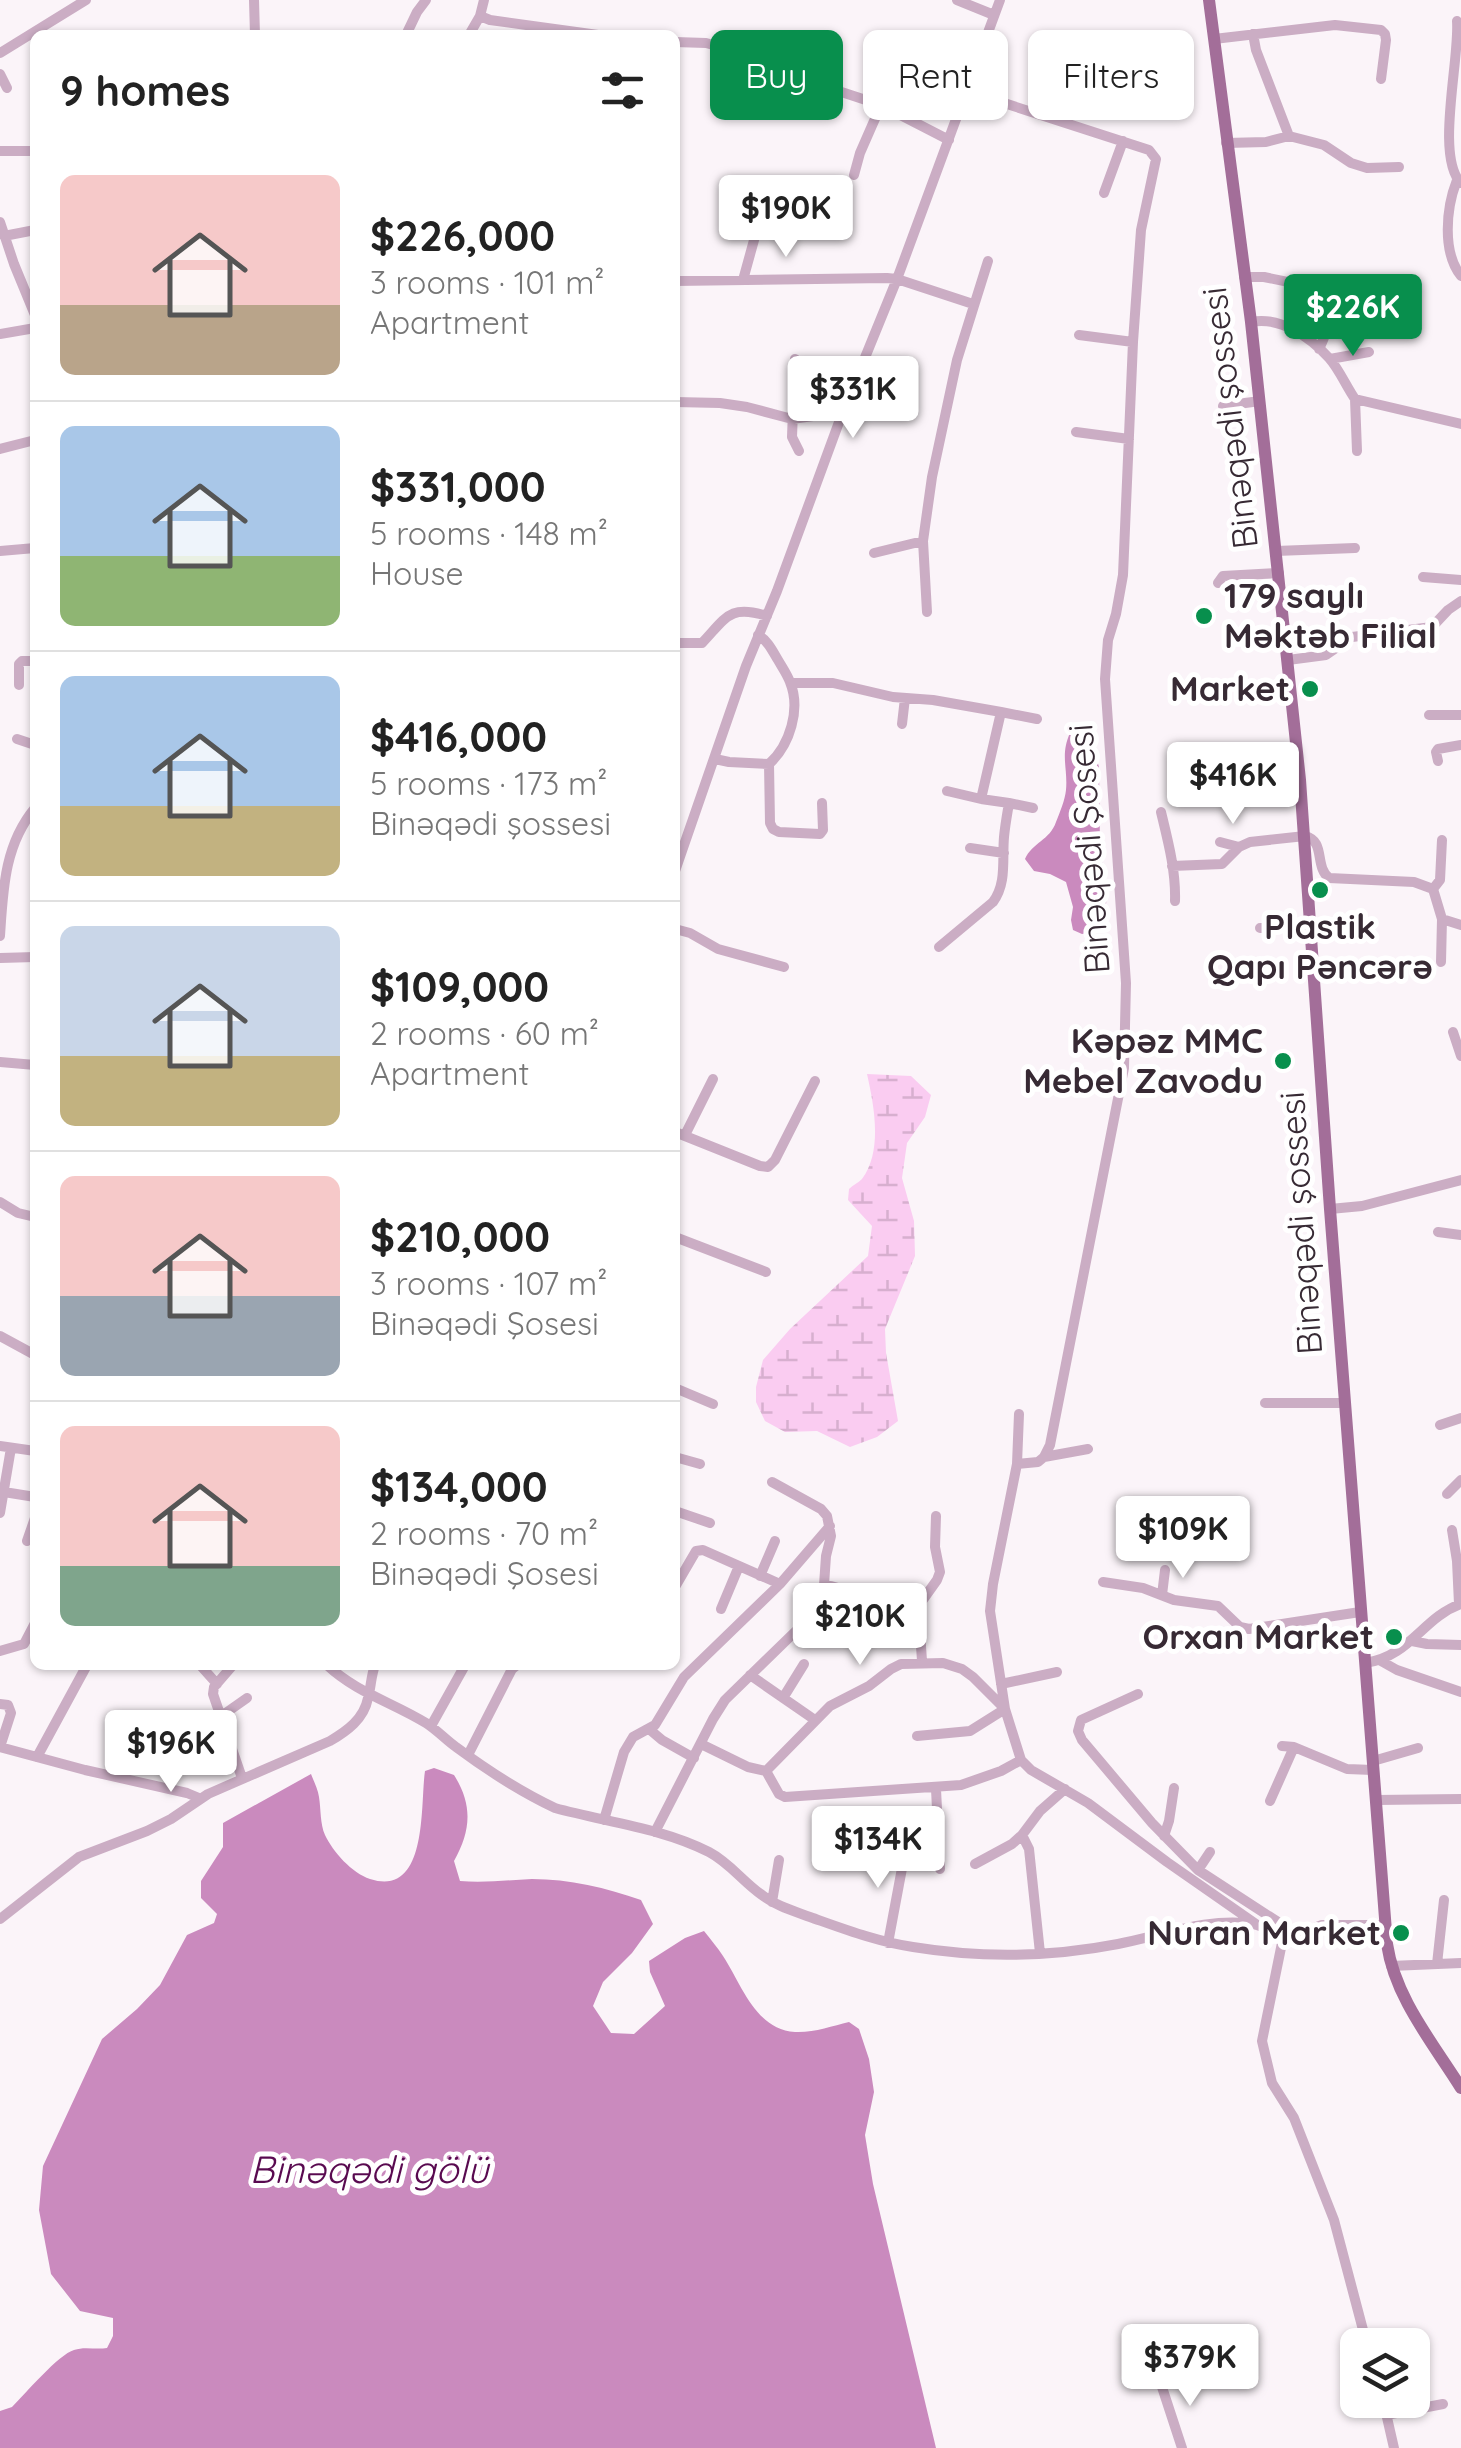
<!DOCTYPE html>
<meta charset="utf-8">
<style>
:root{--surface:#fff;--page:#f6f6f6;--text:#222;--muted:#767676;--line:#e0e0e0;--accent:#088f4d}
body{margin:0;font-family:Quicksand,sans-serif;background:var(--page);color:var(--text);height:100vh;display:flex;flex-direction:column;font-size:38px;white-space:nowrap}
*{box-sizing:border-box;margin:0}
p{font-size:32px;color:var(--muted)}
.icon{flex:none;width:55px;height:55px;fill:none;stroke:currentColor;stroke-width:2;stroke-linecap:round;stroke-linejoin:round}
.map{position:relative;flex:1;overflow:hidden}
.panel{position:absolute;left:30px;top:30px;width:650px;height:1640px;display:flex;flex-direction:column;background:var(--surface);border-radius:15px;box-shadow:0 2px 8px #0004}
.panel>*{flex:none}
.top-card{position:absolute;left:710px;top:30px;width:600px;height:90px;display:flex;gap:20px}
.tools{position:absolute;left:1340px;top:2328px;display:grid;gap:20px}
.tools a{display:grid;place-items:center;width:90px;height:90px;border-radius:15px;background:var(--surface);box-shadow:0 2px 8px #0004;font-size:50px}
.price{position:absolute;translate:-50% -85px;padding:0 22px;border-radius:10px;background:#fff;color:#222;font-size:32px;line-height:65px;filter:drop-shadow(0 2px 5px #0008)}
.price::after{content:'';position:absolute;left:50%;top:60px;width:30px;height:22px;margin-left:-15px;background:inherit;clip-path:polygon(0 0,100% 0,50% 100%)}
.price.on{background:var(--accent);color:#fff}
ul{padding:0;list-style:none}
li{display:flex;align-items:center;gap:30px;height:250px;padding:0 30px}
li+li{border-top:2px solid var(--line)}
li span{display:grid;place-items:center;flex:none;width:280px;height:200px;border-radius:15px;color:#555}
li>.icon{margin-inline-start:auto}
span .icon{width:120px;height:120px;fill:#fffc;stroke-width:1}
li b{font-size:42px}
h2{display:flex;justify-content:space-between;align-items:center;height:120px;padding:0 30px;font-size:42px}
.chip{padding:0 35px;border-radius:15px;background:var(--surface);box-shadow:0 2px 8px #0004;font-size:35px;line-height:90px}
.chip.on{background:var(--accent);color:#fff}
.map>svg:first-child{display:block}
</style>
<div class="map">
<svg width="1461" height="2448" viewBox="0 0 1461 2448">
<defs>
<pattern id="wetland-marsh" width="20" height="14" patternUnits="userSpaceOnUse" patternTransform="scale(2.5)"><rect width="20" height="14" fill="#faccf1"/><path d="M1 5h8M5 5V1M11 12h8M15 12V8" fill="none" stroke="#d7afcf"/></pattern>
</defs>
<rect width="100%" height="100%" fill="#fbf4f9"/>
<path fill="url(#wetland-marsh)" d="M867,1074L911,1076L931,1095L925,1117L907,1143L902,1178L914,1221L915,1256L885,1329L886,1353L898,1421L877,1437L850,1447L817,1431L785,1432L765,1421L756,1402V1387L763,1360L790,1329L868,1256L872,1226L848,1200L849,1189C853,1185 858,1183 862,1179C883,1151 874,1105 867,1074Z"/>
<path fill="#ca8abe" d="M1082,732L1092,743L1099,767L1100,847L1107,890L1105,919L1094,932L1082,934L1073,930L1071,920L1073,907L1066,882L1050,874L1034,871L1025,859C1032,843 1050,840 1056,822C1060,812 1065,800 1066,790C1068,768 1060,755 1070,733Z
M434,1768L454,1775C473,1805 471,1831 454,1861L460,1881C485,1883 508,1880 532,1879C569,1879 607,1888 641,1900L653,1924L632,1953L603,1982L593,2006L611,2033L634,2034L665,2006L650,1972L649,1961L685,1938L704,1931C711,1940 718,1948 723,1956C742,1985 755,2029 795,2032C813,2033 832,2026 849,2022L859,2029L869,2059L874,2092L865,2135L873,2184L936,2448H0V2411L12,2407C25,2394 59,2354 74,2350C85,2346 95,2350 107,2348L113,2336V2318L80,2311L51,2274L39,2210L43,2166L102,2039L137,2009L160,1985L187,1935L214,1923L217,1914L201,1898V1881L223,1847V1823L311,1774C314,1782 318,1789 319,1797C321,1809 320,1824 325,1835C333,1852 352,1873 370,1879C429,1898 420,1803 425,1771Z"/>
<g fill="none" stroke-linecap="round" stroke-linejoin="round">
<path stroke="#cbadc4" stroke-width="10" d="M254,0L255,35
M957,0L994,15
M480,16L490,20L598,35
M1457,21C1460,59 1435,157 1461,183
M1253,34L1256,50L1289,136
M406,35L417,12L426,0
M469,35L480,16L484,0
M1214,39L1335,25L1381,30L1385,34L1386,40L1381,79
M675,42L706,43L757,57L802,79L881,105L949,140
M0,53L86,0
M0,74L7,88
M967,91L1149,150L1156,159L1141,230L1133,342L1123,575L1116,614L1108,640L1105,679L1126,983L1124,1068L1050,1445L1044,1457L1038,1462L1017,1464L993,1584L990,1611L1005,1709L1021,1760L1031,1770L1088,1803L1167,1862L1256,1924
M784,112L802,79
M1226,143L1266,142L1289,136L1324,145L1351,163L1367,168L1399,167
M0,151H35
M854,175L860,153L881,105
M1457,180C1446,208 1442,252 1461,276
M1104,193L1123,141
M0,222L14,264L35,315
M4,236L35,230
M1244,277H1264L1327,290L1333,293C1335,312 1327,332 1319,349
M743,280L759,222L764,219L780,225
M675,281L887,278L897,279L973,304
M1251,322C1280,316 1310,337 1329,358C1339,369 1346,386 1355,399L1461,424
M0,334L35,328
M1079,335L1133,342
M795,359L792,437L799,451
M1330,359L1369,352
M1355,399L1357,451
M675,402L720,403L747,407L792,419L834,413L842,414
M1223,406L1260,401
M1076,432L1129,439
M0,449L35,440
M0,551L35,548
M1276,551L1355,548
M874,553L923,541
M1423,577L1461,580
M1218,583L1223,576L1279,573
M927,612L923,541L932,477L957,360L988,261
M758,635C768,641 772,650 778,660C782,667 787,674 790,682C801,709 790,745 769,764L770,823L773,829L779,832L820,834L823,830L822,803
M675,643H702C726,618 729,604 767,616
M1288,660L1326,655L1352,637L1432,627L1448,610L1461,601
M791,683H833L893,697L933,700L1001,712L981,799L1009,803C1007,815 1005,826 1004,837C1002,860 1007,883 993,902L939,947
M19,685V664L22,661H35
M1001,712L1037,719
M1429,715H1461
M902,724L905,698
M17,739L35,745
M715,759L729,762L769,764
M1438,761L1436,752L1438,749L1461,745
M947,791L981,799
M1009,803L1033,808
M1161,812C1168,841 1176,871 1175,901
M1220,842L1239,847
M970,848L1004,853
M1172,866L1222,864L1239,847L1250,842L1305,836C1326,841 1314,866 1329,878L1414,882L1433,889L1442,919L1461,925
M675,871L746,666L777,591L842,414L897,279L1000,0
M1433,889L1440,880L1442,840
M1260,928H1311
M675,929L690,933L718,949L784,967
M0,936C3,891 4,845 35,808
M0,958L35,957
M1441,962L1442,919
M1453,1032L1461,1056
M0,1062L35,1065
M675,1132L760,1166L768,1167L775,1160L815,1081
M685,1135L713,1079
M0,1202L18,1213L35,1217
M1330,1209L1362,1206L1461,1180
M1438,1232L1461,1235
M675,1237L766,1272
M0,1336L35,1355
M675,1388L713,1404
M1265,1403H1344
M1440,1425L1461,1418
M0,1446L35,1451
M675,1457L700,1464
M1044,1457L1088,1449
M1017,1464L1019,1414
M4,1492L35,1497
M1447,1494L1461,1480
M675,1511L710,1523
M0,1513L11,1448
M1452,1530L1457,1561L1459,1604
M27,1541L35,1518
M760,1576L775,1541
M1103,1582L1143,1588L1174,1600L1218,1606L1240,1627L1249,1629L1360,1612
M780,1584L830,1526
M824,1585C848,1587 863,1603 880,1619
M1162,1595L1165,1570
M721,1609L739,1566
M1412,1641L1427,1644L1461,1645
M1199,1646L1235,1637L1240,1627
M0,1651L24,1644L35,1623
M922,1661L919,1616L922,1601L937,1580L940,1572L935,1547L936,1516
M1381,1661L1397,1670L1461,1692
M1365,1663C1410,1657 1423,1617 1461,1604
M200,1665L217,1684
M233,1665L214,1687L213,1694L242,1778
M327,1665C357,1693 392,1702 426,1723C437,1730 446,1740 456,1747C487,1770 521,1792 555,1808C606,1822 662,1828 709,1852C730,1863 743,1882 762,1895C776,1906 794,1911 810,1917C844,1929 878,1942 913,1947C980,1958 1051,1957 1118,1944C1161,1936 1208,1917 1253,1924C1265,1926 1275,1935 1288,1938L1322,1925H1385
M750,1675L815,1720
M1001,1684L1057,1672
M1138,1694L1081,1720L1078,1731L1082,1740L1152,1823L1198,1870L1298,1935
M783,1698L804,1664
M0,1704L8,1705L11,1713L0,1747L85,1770L187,1793L199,1798
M220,1717L247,1698
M431,1726L464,1667
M649,1729L662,1740L694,1758
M701,1744L748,1767L766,1771L830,1706L869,1686L891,1669L901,1664L943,1663L962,1669L973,1677L1005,1709L970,1731L917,1736
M1282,1746L1294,1747L1347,1769L1373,1770
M468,1755L512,1669L517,1665
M37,1757L87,1665
M1373,1761L1418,1748
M766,1771L779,1794L785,1797L961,1785L1001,1771L1021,1760
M936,1789L940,1869
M1376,1800L1461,1799
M1270,1801L1294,1747
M604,1820L624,1752L633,1737L655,1725L684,1677L780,1584L703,1550L696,1551L675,1587
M655,1832L713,1719L725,1700L799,1628L816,1602L824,1585L826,1556L831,1536L827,1516L821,1509L772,1482
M1022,1835L1029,1849L1040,1953
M1164,1836L1169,1821L1174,1788
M975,1864L1012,1844L1022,1835L1040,1811L1065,1789
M1198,1870L1210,1852
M772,1902L779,1860
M0,1919L79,1857L147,1831L171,1819L208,1794L330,1741C347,1731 364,1719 368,1698C371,1687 371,1676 375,1665
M1283,1938L1262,2041L1272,2083L1294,2118L1334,2220L1367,2345
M888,1943L906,1847
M1437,1964L1444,1900
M1391,1966L1461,1963
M1160,2381L1182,2448
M1383,2400L1394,2448
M1386,2415L1443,2404"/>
<path stroke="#a36e99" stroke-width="12" d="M1209,0L1251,322L1300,780L1330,1209L1387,1944C1395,1998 1433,2043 1461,2088"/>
</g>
<g fill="#088f4d" stroke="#fff" stroke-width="4">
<circle cx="1204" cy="616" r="10"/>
<circle cx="1310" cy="689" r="10"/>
<circle cx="1320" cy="890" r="10"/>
<circle cx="1283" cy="1061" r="10"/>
<circle cx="1394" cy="1637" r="10"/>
<circle cx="1401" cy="1933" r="10"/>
</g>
<g text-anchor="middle" stroke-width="10" stroke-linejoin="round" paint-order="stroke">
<g font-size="35" fill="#372a34" stroke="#fff">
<text transform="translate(1230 418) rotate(-97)" y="12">Binəqədi şossesi</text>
<text transform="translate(1089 849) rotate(-94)" y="12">Binəqədi Şosesi</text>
<text transform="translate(1301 1223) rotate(-94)" y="12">Binəqədi şossesi</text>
</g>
<g font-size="35" font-weight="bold" fill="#372a34" stroke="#fff" text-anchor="end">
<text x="1224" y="608" text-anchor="start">179 saylı<tspan x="1224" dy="40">Məktəb Filial</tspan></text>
<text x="1290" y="701">Market</text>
<text x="1320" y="939" text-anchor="middle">Plastik<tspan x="1320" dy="40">Qapı Pəncərə</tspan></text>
<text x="1263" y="1053">Kəpəz MMC<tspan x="1263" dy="40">Mebel Zavodu</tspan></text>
<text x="1374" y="1649">Orxan Market</text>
<text x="1381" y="1945">Nuran Market</text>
</g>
<g font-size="38" font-style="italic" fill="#590a50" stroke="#fff">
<text x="369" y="2183">Binəqədi gölü</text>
</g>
</g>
</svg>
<div class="tools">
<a><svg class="icon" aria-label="layers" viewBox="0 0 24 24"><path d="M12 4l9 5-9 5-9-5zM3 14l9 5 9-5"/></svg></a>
</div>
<b class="price" style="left:786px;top:260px">$190K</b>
<b class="price on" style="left:1353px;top:359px">$226K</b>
<b class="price" style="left:853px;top:441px">$331K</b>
<b class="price" style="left:1233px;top:827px">$416K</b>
<b class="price" style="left:1183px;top:1581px">$109K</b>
<b class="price" style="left:860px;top:1668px">$210K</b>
<b class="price" style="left:171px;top:1795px">$196K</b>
<b class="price" style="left:878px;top:1891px">$134K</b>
<b class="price" style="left:1190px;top:2409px">$379K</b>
<div class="top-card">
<a class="chip on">Buy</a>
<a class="chip">Rent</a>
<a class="chip">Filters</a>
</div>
<section class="panel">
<h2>9 homes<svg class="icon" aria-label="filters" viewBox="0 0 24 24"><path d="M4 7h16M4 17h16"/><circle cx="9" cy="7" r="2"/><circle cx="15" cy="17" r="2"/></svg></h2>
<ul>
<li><span style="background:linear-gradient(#f6c9c9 65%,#b9a48a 0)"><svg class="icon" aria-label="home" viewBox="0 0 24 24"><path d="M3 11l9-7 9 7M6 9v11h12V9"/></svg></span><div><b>$226,000</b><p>3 rooms · 101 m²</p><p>Apartment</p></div></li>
<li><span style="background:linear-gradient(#a9c7e8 65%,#8fb573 0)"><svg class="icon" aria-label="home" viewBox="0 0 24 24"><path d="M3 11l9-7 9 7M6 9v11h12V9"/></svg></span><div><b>$331,000</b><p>5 rooms · 148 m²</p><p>House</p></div></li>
<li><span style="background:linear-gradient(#a9c7e8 65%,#c2b280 0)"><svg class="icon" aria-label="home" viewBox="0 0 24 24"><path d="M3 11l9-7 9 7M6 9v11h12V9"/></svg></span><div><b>$416,000</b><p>5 rooms · 173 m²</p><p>Binəqədi şossesi</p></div></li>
<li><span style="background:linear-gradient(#c9d6e8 65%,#c2b280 0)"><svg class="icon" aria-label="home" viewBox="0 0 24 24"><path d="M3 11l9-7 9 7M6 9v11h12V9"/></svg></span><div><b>$109,000</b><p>2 rooms · 60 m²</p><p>Apartment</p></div></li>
<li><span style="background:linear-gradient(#f6c9c9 60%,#9aa5b1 0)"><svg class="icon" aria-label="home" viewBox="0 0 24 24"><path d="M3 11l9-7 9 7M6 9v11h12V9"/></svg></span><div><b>$210,000</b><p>3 rooms · 107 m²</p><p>Binəqədi Şosesi</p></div></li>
<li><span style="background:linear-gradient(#f6c9c9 70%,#7fa58c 0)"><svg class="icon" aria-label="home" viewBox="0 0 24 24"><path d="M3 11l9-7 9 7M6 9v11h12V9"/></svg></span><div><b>$134,000</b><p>2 rooms · 70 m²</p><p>Binəqədi Şosesi</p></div></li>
</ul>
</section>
</div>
